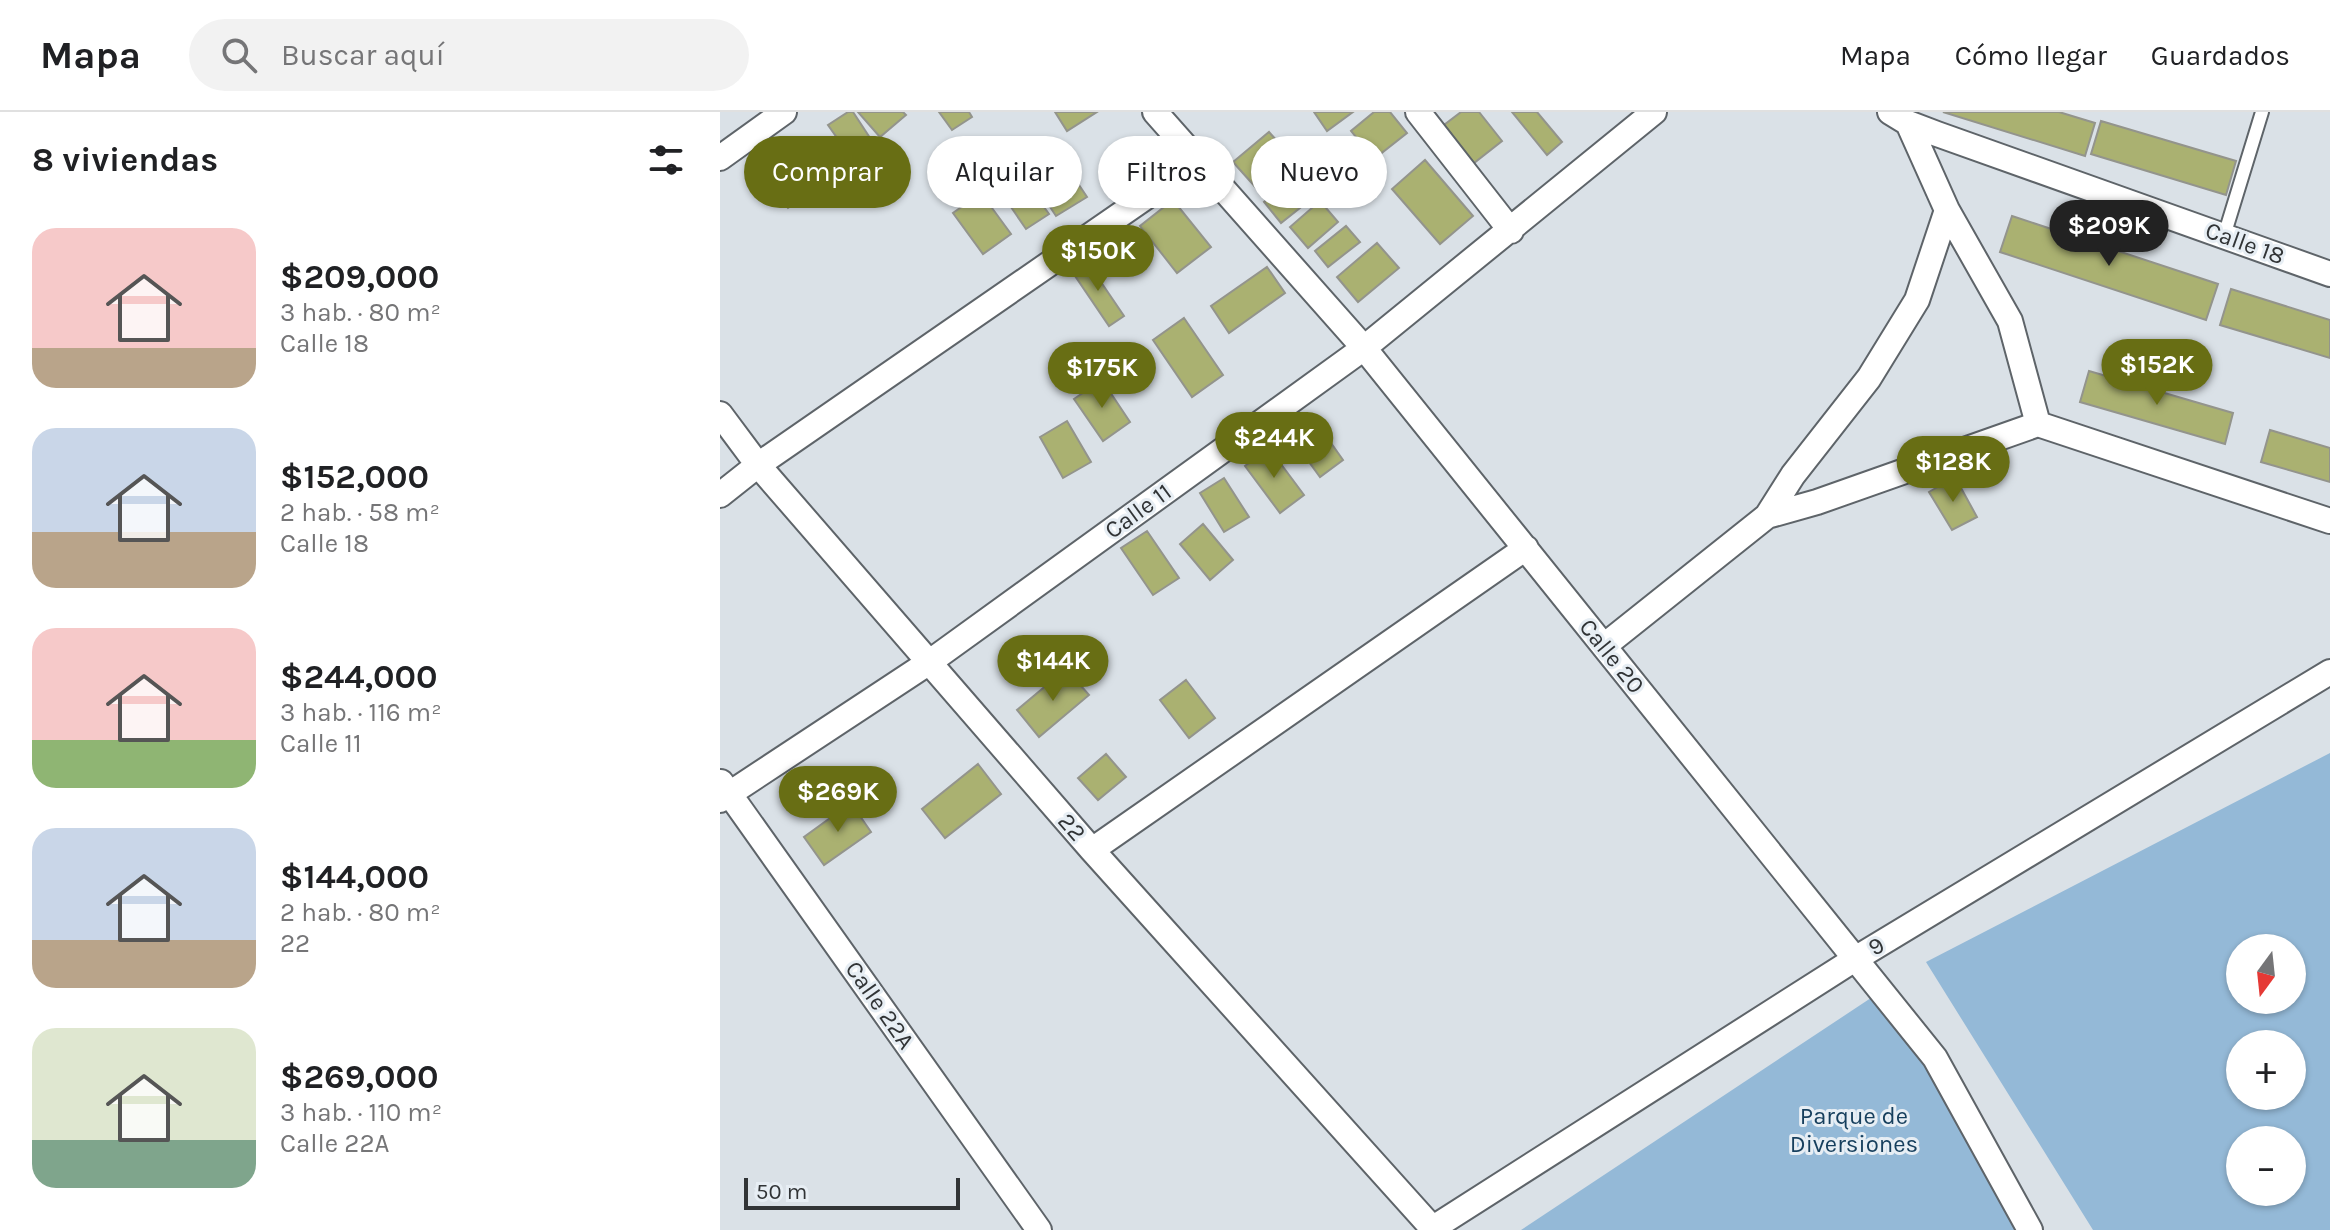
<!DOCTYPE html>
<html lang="es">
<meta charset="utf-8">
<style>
:root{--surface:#fff;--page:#f2f2f2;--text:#202124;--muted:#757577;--line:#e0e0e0;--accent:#686e14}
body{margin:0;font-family:Karla,sans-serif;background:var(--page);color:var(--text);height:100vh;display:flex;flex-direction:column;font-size:30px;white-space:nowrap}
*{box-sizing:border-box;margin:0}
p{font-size:26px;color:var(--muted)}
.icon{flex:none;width:44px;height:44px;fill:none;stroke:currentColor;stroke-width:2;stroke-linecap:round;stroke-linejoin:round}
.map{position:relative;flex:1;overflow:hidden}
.drawer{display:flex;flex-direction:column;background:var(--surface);width:720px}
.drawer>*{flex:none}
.top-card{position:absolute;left:24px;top:24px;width:760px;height:72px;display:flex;gap:16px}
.needle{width:52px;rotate:195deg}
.buttons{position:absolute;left:1506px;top:822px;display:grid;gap:16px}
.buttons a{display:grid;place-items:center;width:80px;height:80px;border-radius:50%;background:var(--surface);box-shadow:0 2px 6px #0004;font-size:40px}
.scale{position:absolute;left:24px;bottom:20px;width:216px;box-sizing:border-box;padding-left:8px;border:4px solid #313436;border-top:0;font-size:22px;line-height:28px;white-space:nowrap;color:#313436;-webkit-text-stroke:6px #e7eef4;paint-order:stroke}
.price{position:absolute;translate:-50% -68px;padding:0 18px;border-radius:28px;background:var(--accent);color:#fff;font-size:26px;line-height:52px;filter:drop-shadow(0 2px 4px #0008)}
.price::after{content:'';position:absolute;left:50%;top:48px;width:24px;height:18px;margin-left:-12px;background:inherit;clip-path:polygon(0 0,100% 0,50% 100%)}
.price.active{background:#222;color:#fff}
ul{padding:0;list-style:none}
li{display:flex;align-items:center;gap:24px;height:200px;padding:0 32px}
li span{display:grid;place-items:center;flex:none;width:224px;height:160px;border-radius:24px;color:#555}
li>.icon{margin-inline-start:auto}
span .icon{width:96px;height:96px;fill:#fffc;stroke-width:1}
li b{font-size:34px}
h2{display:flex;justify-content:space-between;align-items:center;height:96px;padding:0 32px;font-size:34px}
.tag{padding:0 28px;border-radius:36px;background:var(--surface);box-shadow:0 2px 6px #0004;font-size:28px;line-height:72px}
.tag.active{background:var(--accent);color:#fff}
header{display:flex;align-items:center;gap:48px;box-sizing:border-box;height:112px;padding:0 40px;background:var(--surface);border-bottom:2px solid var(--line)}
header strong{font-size:38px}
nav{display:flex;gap:44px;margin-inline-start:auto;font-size:28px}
.search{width:560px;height:72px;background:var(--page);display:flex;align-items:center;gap:20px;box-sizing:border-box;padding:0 28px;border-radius:44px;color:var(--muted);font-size:30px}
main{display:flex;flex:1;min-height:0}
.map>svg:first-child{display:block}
</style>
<header>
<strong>Mapa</strong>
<div class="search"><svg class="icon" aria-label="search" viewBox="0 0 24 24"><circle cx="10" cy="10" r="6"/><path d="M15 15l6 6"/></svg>Buscar aquí</div>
<nav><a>Mapa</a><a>Cómo llegar</a><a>Guardados</a></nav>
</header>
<main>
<section class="drawer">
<h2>8 viviendas<svg class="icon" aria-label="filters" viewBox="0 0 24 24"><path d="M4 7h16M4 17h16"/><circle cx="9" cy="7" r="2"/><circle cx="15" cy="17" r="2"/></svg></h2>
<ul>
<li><span style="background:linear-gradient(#f6c9c9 75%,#b9a48a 0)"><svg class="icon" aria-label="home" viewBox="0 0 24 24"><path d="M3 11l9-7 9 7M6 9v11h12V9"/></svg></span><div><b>$209,000</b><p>3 hab. · 80 m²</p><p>Calle 18</p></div></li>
<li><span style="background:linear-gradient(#c9d6e8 65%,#b9a48a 0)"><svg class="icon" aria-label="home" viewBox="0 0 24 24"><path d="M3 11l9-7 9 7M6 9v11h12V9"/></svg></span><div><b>$152,000</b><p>2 hab. · 58 m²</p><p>Calle 18</p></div></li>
<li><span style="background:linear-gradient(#f6c9c9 70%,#8fb573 0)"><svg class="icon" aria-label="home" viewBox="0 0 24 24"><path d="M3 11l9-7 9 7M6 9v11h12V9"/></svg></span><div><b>$244,000</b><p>3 hab. · 116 m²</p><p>Calle 11</p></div></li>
<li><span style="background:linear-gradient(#c9d6e8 70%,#b9a48a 0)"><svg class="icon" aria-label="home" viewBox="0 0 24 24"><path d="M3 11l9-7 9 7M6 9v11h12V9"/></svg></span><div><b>$144,000</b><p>2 hab. · 80 m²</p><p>22</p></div></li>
<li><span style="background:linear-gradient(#dfe7d0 70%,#7fa58c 0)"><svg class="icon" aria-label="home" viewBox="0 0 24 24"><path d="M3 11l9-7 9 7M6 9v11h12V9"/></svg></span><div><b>$269,000</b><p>3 hab. · 110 m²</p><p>Calle 22A</p></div></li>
</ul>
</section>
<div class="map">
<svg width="1610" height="1118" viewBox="0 0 1610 1118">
<rect width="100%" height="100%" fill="#dae1e7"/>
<path fill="#94b9d7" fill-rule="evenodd" d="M1610,641V1118H1373L1206,850ZM1520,836H1572V888H1520ZM1520,932H1572V984H1520ZM1520,1028H1572V1080H1520Z
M1172,872L1297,1118H801Z"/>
<path fill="#aab171" stroke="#93948c" stroke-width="2" d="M128,0H133L154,32L132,47L108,13Z
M138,0H183L186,3L160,25Z
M219,0H249L252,5L232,18Z
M335,0H377L347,19Z
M594,0H633L607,19Z
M654,0H670L687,21L654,47L631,19Z
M741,0H759L782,29L754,51L724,13Z
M792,0H817L842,30L827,43Z
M1223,0H1339L1375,11L1365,44Z
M1381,9L1516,49L1506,83L1371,42Z
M549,20L573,47L538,78L513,50Z
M68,44L93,79L68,96L43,62Z
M341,46L367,85L336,104L311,66Z
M705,48L753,104L720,132L672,77Z
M588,55L605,76L561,111L544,90Z
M300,62L329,102L306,117L278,76Z
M261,81L291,122L263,142L233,101Z
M453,88L491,135L457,161L420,114Z
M600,89L618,110L588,136L570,115Z
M1292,104L1498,172L1486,208L1280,140Z
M626,114L640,130L608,155L595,139Z
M657,131L679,156L638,190L617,165Z
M366,148L404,204L389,214L351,158Z
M547,155L565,181L509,221L491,194Z
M1511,177L1610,208V246L1500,213Z
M464,206L503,263L472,285L433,228Z
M1369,259L1513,301L1505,332L1360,290Z
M382,268L410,310L383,329L354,287Z
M592,304L623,348L600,365L568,321Z
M347,309L371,350L343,366L320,325Z
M1550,318L1610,336V370L1541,350Z
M549,336L584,383L560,401L525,354Z
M1235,365L1257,405L1232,418L1209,380Z
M504,366L529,405L504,420L480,381Z
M483,412L513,448L490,468L460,432Z
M427,419L459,466L433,483L401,436Z
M346,557L369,583L319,625L297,598Z
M466,568L495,606L469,626L440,588Z
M386,642L406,665L378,688L358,666Z
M258,652L281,682L225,726L202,697Z
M131,691L151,720L104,753L84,725Z"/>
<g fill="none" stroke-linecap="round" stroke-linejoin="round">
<g stroke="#5e6469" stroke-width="16">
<path id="service" d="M1504,124L1542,0"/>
</g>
<g stroke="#5e6469" stroke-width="28">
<path id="minor" d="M435,0L644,236L1215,946L1310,1118
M698,0L791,119
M1170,0L1188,11L1217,22L1610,162
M1188,11L1227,98L1290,209L1318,312
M0,46L64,0
M0,302L38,353L372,738L714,1118
M0,383L38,353L478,49
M1047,404L1097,390L1318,312L1610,409
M884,534L1047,404L1073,363L1149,266L1197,188L1227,98
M1,670L319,1118
M0,688L211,549L644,236L934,0
M372,738L806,436
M710,1118L1135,847L1610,560"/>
</g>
<use href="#service" stroke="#fff" stroke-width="12"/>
<use href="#minor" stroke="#fff" stroke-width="24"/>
</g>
<g text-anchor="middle" stroke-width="6" stroke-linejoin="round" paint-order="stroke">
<g font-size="24" fill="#313436" stroke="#e7eef4">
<text transform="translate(1525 131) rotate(20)" y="8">Calle 18</text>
<text transform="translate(418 399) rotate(-36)" y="8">Calle 11</text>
<text transform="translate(892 544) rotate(51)" y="8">Calle 20</text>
<text transform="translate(352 715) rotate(49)" y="8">22</text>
<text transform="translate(1156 834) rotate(-31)" y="8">9</text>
<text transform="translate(160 893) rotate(55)" y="8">Calle 22A</text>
</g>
<g font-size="24" fill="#163f5d" stroke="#e7eef4">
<text x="1134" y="1012">Parque de<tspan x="1134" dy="28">Diversiones</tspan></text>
</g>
</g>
</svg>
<div class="buttons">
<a><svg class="needle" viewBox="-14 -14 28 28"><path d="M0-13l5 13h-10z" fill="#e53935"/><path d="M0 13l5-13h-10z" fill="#757577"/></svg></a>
<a>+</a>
<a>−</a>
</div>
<div class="scale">50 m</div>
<b class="price active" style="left:1389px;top:156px">$209K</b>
<b class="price" style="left:378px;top:181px">$150K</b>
<b class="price" style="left:1437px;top:295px">$152K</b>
<b class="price" style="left:382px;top:298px">$175K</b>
<b class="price" style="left:554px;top:368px">$244K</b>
<b class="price" style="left:1233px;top:392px">$128K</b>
<b class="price" style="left:333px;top:591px">$144K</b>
<b class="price" style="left:118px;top:722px">$269K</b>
<div class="top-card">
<a class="tag active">Comprar</a>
<a class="tag">Alquilar</a>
<a class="tag">Filtros</a>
<a class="tag">Nuevo</a>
</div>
</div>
</main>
